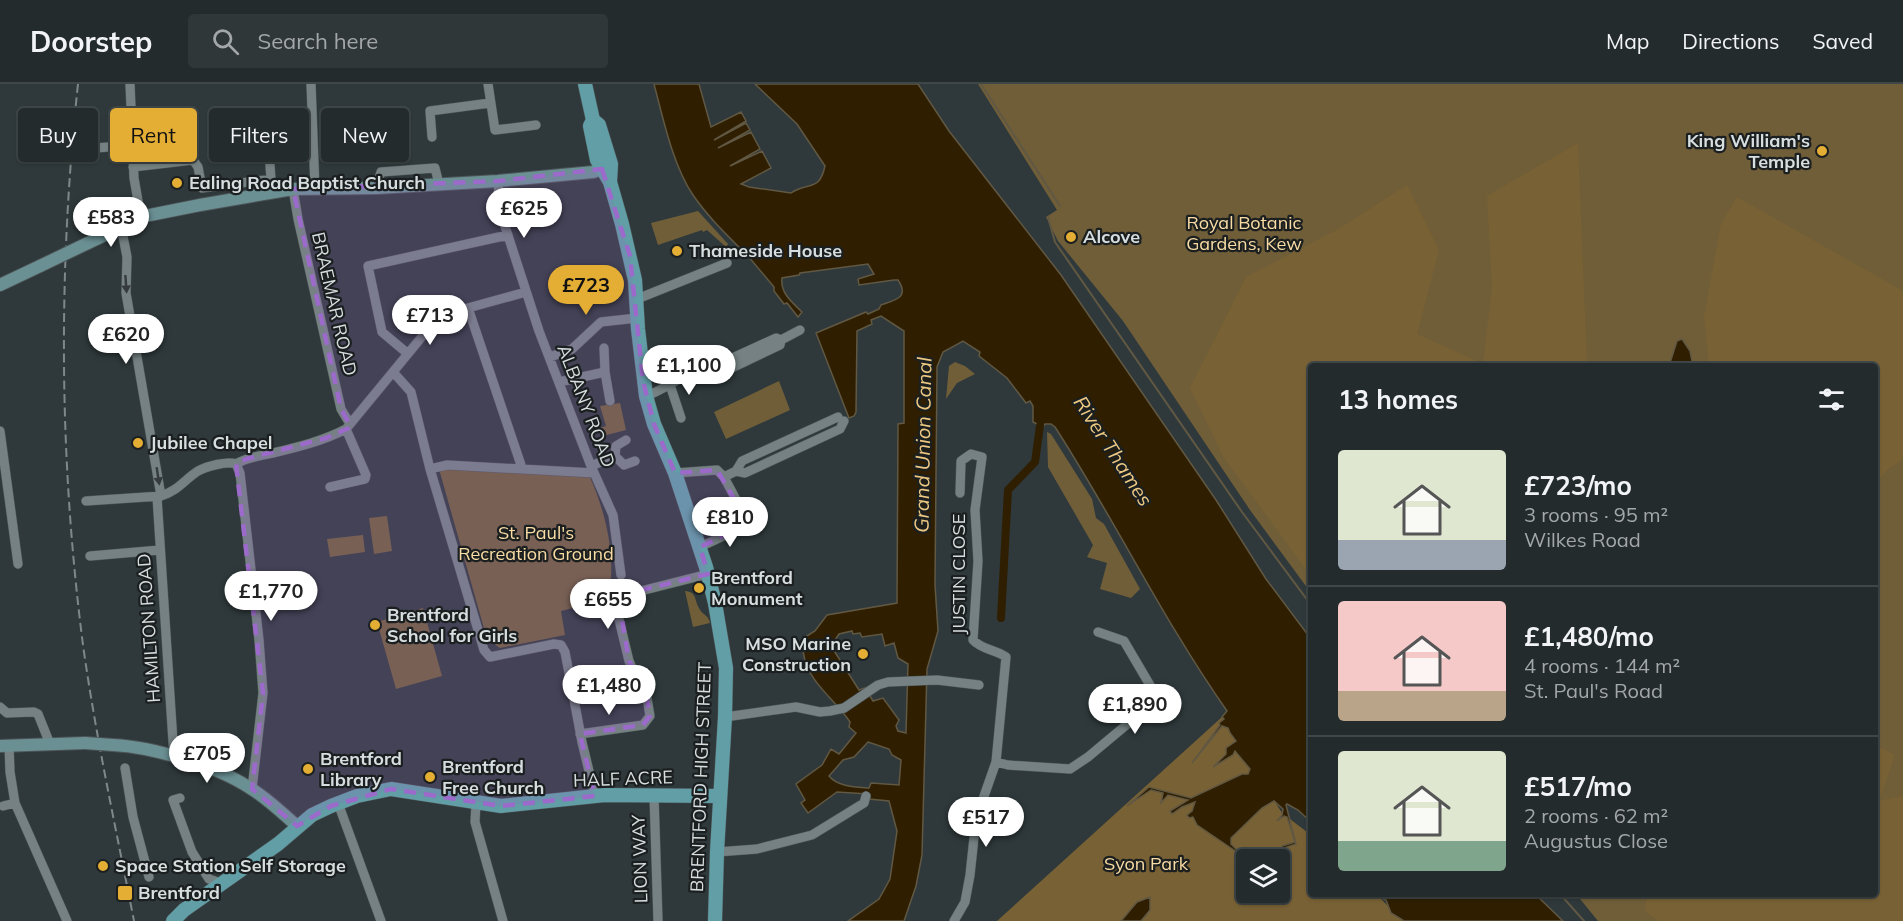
<!DOCTYPE html>
<meta charset="utf-8">
<style>
:root{--surface:#232b2c;--page:#2f3738;--text:#f1f3f6;--muted:#a3a7a9;--line:#404748;--accent:#e4ae35}
body{margin:0;font-family:Mulish,sans-serif;background:var(--page);color:var(--text);height:100vh;display:flex;flex-direction:column;font-size:22px;white-space:nowrap}
*{box-sizing:border-box;margin:0}
p{font-size:20px;color:var(--muted)}
.icon{flex:none;width:33px;height:33px;fill:none;stroke:currentColor;stroke-width:2;stroke-linecap:round;stroke-linejoin:round}
.map{position:relative;flex:1;overflow:hidden}
.sheet{position:absolute;left:1308px;top:279px;width:570px;height:534px;display:flex;flex-direction:column;background:var(--surface);border-radius:6px;box-shadow:0 2px 4px #0004,0 0 0 2px var(--line)}
.sheet>*{flex:none}
.guide{position:absolute;left:18px;top:24px;width:570px;height:54px;display:flex;gap:12px}
.fabs{position:absolute;left:1236px;top:765px;display:grid;gap:12px}
.fabs a{display:grid;place-items:center;width:54px;height:54px;border-radius:6px;background:var(--surface);box-shadow:0 2px 4px #0004,0 0 0 2px var(--line);font-size:30px}
.price{position:absolute;translate:-50% -51px;padding:0 14px;border-radius:21px;background:#fff;color:#222;font-size:20px;line-height:39px;filter:drop-shadow(0 2px 3px #0008)}
.price::after{content:'';position:absolute;left:50%;top:36px;width:18px;height:14px;margin-left:-9px;background:inherit;clip-path:polygon(0 0,100% 0,50% 100%)}
.price.selected{background:var(--accent);color:#111}
ul{padding:0;list-style:none}
li{display:flex;align-items:center;gap:18px;height:150px;padding:0 30px}
li+li{border-top:2px solid var(--line)}
li span{display:grid;place-items:center;flex:none;width:168px;height:120px;border-radius:6px;color:#555}
li>.icon{margin-inline-start:auto}
span .icon{width:72px;height:72px;fill:#fffc;stroke-width:1}
li b{font-size:26px}
h2{display:flex;justify-content:space-between;align-items:center;height:72px;padding:0 30px;font-size:26px}
.pill{padding:0 21px;border-radius:6px;background:var(--surface);box-shadow:0 2px 4px #0004,0 0 0 2px var(--line);font-size:21px;line-height:54px}
.pill.selected{background:var(--accent);color:#111}
header{display:flex;align-items:center;gap:36px;box-sizing:border-box;height:84px;padding:0 30px;background:var(--surface);border-bottom:2px solid var(--line)}
header strong{font-size:28px}
nav{display:flex;gap:33px;margin-inline-start:auto;font-size:21px}
.search{width:420px;height:54px;background:var(--page);display:flex;align-items:center;gap:15px;box-sizing:border-box;padding:0 21px;border-radius:6px;color:var(--muted);font-size:22px}
.map>svg:first-child{display:block}
</style>
<header>
<strong>Doorstep</strong>
<div class="search"><svg class="icon" aria-label="search" viewBox="0 0 24 24"><circle cx="10" cy="10" r="6"/><path d="M15 15l6 6"/></svg>Search here</div>
<nav><a>Map</a><a>Directions</a><a>Saved</a></nav>
</header>
<div class="map">
<svg width="1903" height="837" viewBox="0 0 1903 837">
<rect width="100%" height="100%" fill="#2f393b"/>
<path fill="#705e39" d="M978,0H1903V837H1598L1576,810H1875V282H1311V509L1250,426L1123,237L1058,157L1046,133L1057,126Z
M396,30L399,55L384,57L381,32Z
M698,127L728,160L726,163L707,146L703,148L702,146L658,161L651,139Z
M955,278L965,282L975,290L957,299L946,315L949,282Z
M779,297L790,326L726,355L714,328Z
M620,319L626,346L603,352L600,344L606,342L600,322Z
M1047,348L1051,350L1092,415L1096,434L1104,440L1140,505L1131,514L1100,505L1107,479L1087,473L1093,461L1048,383Z
M439,385L589,391C603,422 613,458 611,493C610,500 607,508 604,516L561,527L565,551L500,564L487,555Z
M387,432L392,467L374,470L369,434Z
M363,451L365,468L330,473L327,455Z
M685,507C697,508 694,515 699,524C702,531 708,530 710,539L693,543Z
M423,524L442,592L396,605L377,538Z"/>
<path fill="#786134" fill-rule="evenodd" d="M1578,59L1587,282H1311V492L1224,374L1190,304L1246,193L1340,144L1407,101L1439,166L1417,250L1483,280L1492,203L1487,112Z
M1737,113L1903,207V375L1887,386L1875,400V282H1709L1704,233L1721,140Z
M1222,633L1282,729L1311,751V810H1376L1403,837H1141L1147,831L1149,813L1137,818L1121,837H997ZM1246,776H1280V808H1246Z
M1875,661L1895,671L1879,717L1903,712V837H1658L1645,827L1647,810H1875Z"/>
<path fill="#2f1f00" stroke="#615843" stroke-width="1.5" fill-rule="evenodd" d="M654,0H699L711,43L741,28L746,37L714,56L746,39L750,46L718,64L751,48L760,65L730,82L762,67L771,84L741,100L749,103L791,109C808,97 819,109 825,82L797,40L755,0H918L949,47L1061,191L1216,416L1266,495L1311,555V738L1298,726L1287,720L1286,721L1296,760L1284,764L1281,773L1282,762L1295,758L1287,733L1284,732L1277,737L1282,731L1283,725L1274,717L1262,724L1231,754V760L1244,773L1240,780L1246,789V792L1237,780L1241,771L1197,741L1193,733L1189,734L1187,731L1192,727L1195,718L1182,723L1172,730L1170,727L1188,716L1168,711L1161,719L1163,709L1151,706L1127,722L1149,703L1191,714L1242,690H1248L1250,685L1235,667L1233,671L1213,683L1226,670V664L1236,657L1230,649L1228,644L1222,642L1192,679L1220,641L1219,639L1224,635L1222,633L1227,627C1163,536 1115,436 1055,343L1051,340H1045L1043,343L1033,338V322L1030,317L1026,319L1007,294L979,272L980,268L963,257L943,268L937,283L935,501L938,547L927,585L922,771L916,802L904,837H848L879,815L890,795L897,747L889,717L869,715L868,710L837,708L808,729L801,719L805,716L796,700L822,681L831,665L839,670L856,649L849,643L850,638C839,621 814,601 807,582C803,574 803,564 802,555L815,547L827,531L897,519L898,340L904,339V247L881,232L871,236L872,240L857,247L856,328L854,332L849,334L816,249L866,228L868,230L879,225L881,221C895,216 910,214 898,196H894L859,201L858,195L874,190L868,180L800,189L799,191L782,194C780,209 792,218 802,228L798,233L787,219L784,220L774,207V203L748,172H746V170C727,151 708,133 693,111C673,82 663,34 654,0ZM852,547L853,550L860,549L862,553L882,550L885,562L894,559L898,574L908,580L906,649L898,647L896,642L899,636L883,614L873,617L865,604L859,606L831,562L839,550ZM868,658L889,665L892,671L901,676L899,701L871,699L869,704C856,703 838,703 829,692L843,676L854,673Z
M1682,255L1690,267L1693,282H1669L1677,257Z
M1372,810H1535L1563,837H1404L1391,829L1386,816Z
M1150,813V826L1141,837H1121L1137,818Z"/>
<g fill="none" stroke-linecap="round" stroke-linejoin="round">
<path stroke="#615843" stroke-width="2" d="M981,0L1060,122
M1048,133L1055,158L1242,428L1311,521
M1560,810L1584,837"/>
<path stroke="#2f1f00" stroke-width="8" d="M1001,534L1008,406L1035,378L1040,342"/>
<g stroke="#4d5557" stroke-width="10">
<path id="street" d="M130,0L134,94L141,134
M311,0L315,104
M488,0L495,46L536,41
M432,53L430,27L490,19
M96,64L133,61
M133,83L193,76L198,83L202,104L271,95L267,41
M498,97L500,127L539,247L591,382L613,431L621,491
M376,104L381,88L435,84L439,100
M293,105L298,135L341,325L350,340
M121,142L127,173L126,209L161,412
M637,215L727,179
M468,224L521,381
M781,256L780,261L715,292L709,290L706,286L776,254L781,256L800,246
M407,269L382,248L368,182L508,151
M550,273L572,265L601,238L637,234
M393,288L411,308L430,385L484,566L490,573L554,560L561,561L565,568L582,658L595,712
M605,288L610,317
M559,298L605,288L604,264
M670,301L681,334
M646,312C667,305 683,288 706,286
M0,347L18,480
M615,372L624,381L635,377
M236,380L240,389L259,556L263,609L252,705
M591,382L615,372L616,362L626,356
M430,385L447,381L594,389
M736,387L742,377L838,333
M675,389L717,386L724,393L749,440L700,463
M724,393L736,387L745,389L840,345L844,337
M330,403L365,395L366,391L346,345
M157,413L174,673
M86,417L161,412C179,406 184,396 198,387C207,382 227,377 236,380C247,373 260,372 273,369C298,363 323,357 346,345L439,232L526,208
M90,472L160,466
M0,623L7,629L34,628L38,630L50,660
M725,633L796,623L820,628L830,627L844,624L878,601L888,598L937,596L979,601
M580,650L643,641L650,632L645,602L635,590L629,577L616,523L621,512L708,490
M9,662L10,688L15,719L67,837
M996,678L1008,681L1070,685L1088,673L1149,622L1154,608L1124,557L1098,548
M125,684L133,733L149,793
M654,711L658,837
M180,714L173,716L192,768L209,795L215,797L219,802
M338,719L381,837
M476,719L475,738L503,837
M3,722L15,719
M717,768L757,765L812,751L864,719L866,712
M954,837L965,818L970,791L976,735L996,678L1006,573C995,565 982,566 973,556L978,477L975,426L982,373L971,370L961,377L960,409"/>
</g>
<g stroke="#4d5557" stroke-width="14">
<path id="secondary" d="M88,159L145,132L200,121L293,105L376,104L498,97L593,88L602,85L608,78
M0,201L40,182
M113,661C153,663 217,682 250,704C267,714 282,729 297,742
M0,662L85,659"/>
</g>
<g stroke="#4d5557" stroke-width="15">
<path id="primary" d="M585,0L593,36L599,41L611,80L610,98
M593,36L590,42L597,76L610,98L622,140L635,196L638,245L646,312L654,340L675,389L706,483L715,519L726,584L725,633L717,768L715,837
M173,837L184,826L278,760L312,731L331,722L357,712L391,705L501,722L605,711L720,712"/>
</g>
<use href="#street" stroke="#758182" stroke-width="9"/>
<use href="#secondary" stroke="#6b9094" stroke-width="12"/>
<use href="#primary" stroke="#619ea6" stroke-width="14"/>
<path stroke="#7f8889" stroke-width="2" stroke-dasharray="9 4.5" stroke-linecap="butt" d="M78,0C58,186 59,375 83,561C96,654 116,745 134,837"/>
<g stroke="#4d5557" stroke-width="14" stroke-linecap="butt">
<path id="secondary-bridge" d="M40,182L88,159
M85,659L113,661"/>
</g>
<use href="#secondary-bridge" stroke="#6b9094" stroke-width="12"/>
</g>
<defs><path id="oneway-solid" d="M-6-.8H1V-3.2L6.5 0L1 3.2V.8H-6Z" transform="scale(1.5)"/></defs>
<g fill="#363c3d">
<use href="#oneway-solid" transform="translate(126 200) rotate(86)"/>
<use href="#oneway-solid" transform="translate(158 392) rotate(81)"/>
</g>
<path fill="#9b6aca" fill-opacity="0.2" stroke="#9b6aca" stroke-width="4.5" stroke-dasharray="12 8" stroke-linejoin="round" d="M602,85L630,172L643,297L654,340L675,389L717,386L749,440L700,463L708,490L618,512L629,577L645,602L650,632L643,641L580,650L595,712L501,722L391,705L331,722L297,742L252,705L263,609L236,380L246,375L326,354L351,343L341,325L293,105L498,97Z"/>
<g fill="#e4ae35" stroke="#1b1f20" stroke-width="2">
<circle cx="1822" cy="67" r="6"/>
<circle cx="177" cy="99" r="6"/>
<circle cx="1071" cy="153" r="6"/>
<circle cx="677" cy="167" r="6"/>
<circle cx="138" cy="359" r="6"/>
<circle cx="699" cy="504" r="6"/>
<circle cx="375" cy="541" r="6"/>
<circle cx="863" cy="570" r="6"/>
<circle cx="308" cy="685" r="6"/>
<circle cx="430" cy="693" r="6"/>
<circle cx="103" cy="782" r="6"/>
<rect x="117" y="801" width="16" height="16" rx="3"/>
</g>
<g text-anchor="middle" stroke-width="4.5" stroke-linejoin="round" paint-order="stroke">
<g font-size="18" font-weight="bold" fill="#d7dedf" stroke="#1b1f20" text-anchor="start">
<text x="1810" y="63" text-anchor="end">King William's<tspan x="1810" dy="21">Temple</tspan></text>
<text x="189" y="105">Ealing Road Baptist Church</text>
<text x="1083" y="159">Alcove</text>
<text x="689" y="173">Thameside House</text>
<text x="150" y="365">Jubilee Chapel</text>
<text x="711" y="500">Brentford<tspan x="711" dy="21">Monument</tspan></text>
<text x="387" y="537">Brentford<tspan x="387" dy="21">School for Girls</tspan></text>
<text x="851" y="566" text-anchor="end">MSO Marine<tspan x="851" dy="21">Construction</tspan></text>
<text x="320" y="681">Brentford<tspan x="320" dy="21">Library</tspan></text>
<text x="442" y="689">Brentford<tspan x="442" dy="21">Free Church</tspan></text>
<text x="115" y="788">Space Station Self Storage</text>
<text x="138" y="815">Brentford</text>
</g>
<g font-size="18" fill="#f9dca4" stroke="#1b1f20">
<text x="1244" y="145">Royal Botanic<tspan x="1244" dy="21">Gardens, Kew</tspan></text>
<text x="536" y="455">St. Paul's<tspan x="536" dy="21">Recreation Ground</tspan></text>
<text x="1146" y="786">Syon Park</text>
</g>
<g font-size="18" fill="#d7dedf" stroke="#1b1f20">
<text transform="translate(334 220) rotate(77)" y="6">BRAEMAR ROAD</text>
<text transform="translate(586 322) rotate(69)" y="6">ALBANY ROAD</text>
<text transform="translate(959 490) rotate(-90)" y="6">JUSTIN CLOSE</text>
<text transform="translate(149 544) rotate(-94)" y="6">HAMILTON ROAD</text>
<text transform="translate(701 693) rotate(-88)" y="6">BRENTFORD HIGH STREET</text>
<text transform="translate(623 695) rotate(-2)" y="6">HALF ACRE</text>
<text transform="translate(640 775) rotate(-92)" y="6">LION WAY</text>
</g>
<g font-size="20" font-style="italic" fill="#edc881" stroke="#1b1f20">
<text transform="translate(923 361) rotate(-89)" y="7">Grand Union Canal</text>
<text transform="translate(1113 367) rotate(57)" y="7">River Thames</text>
</g>
</g>
</svg>
<div class="fabs">
<a><svg class="icon" aria-label="layers" viewBox="0 0 24 24"><path d="M12 4l9 5-9 5-9-5zM3 14l9 5 9-5"/></svg></a>
</div>
<b class="price" style="left:524px;top:155px">£625</b>
<b class="price" style="left:111px;top:164px">£583</b>
<b class="price selected" style="left:586px;top:232px">£723</b>
<b class="price" style="left:430px;top:262px">£713</b>
<b class="price" style="left:126px;top:281px">£620</b>
<b class="price" style="left:689px;top:312px">£1,100</b>
<b class="price" style="left:730px;top:464px">£810</b>
<b class="price" style="left:271px;top:538px">£1,770</b>
<b class="price" style="left:608px;top:546px">£655</b>
<b class="price" style="left:609px;top:632px">£1,480</b>
<b class="price" style="left:1135px;top:651px">£1,890</b>
<b class="price" style="left:207px;top:700px">£705</b>
<b class="price" style="left:986px;top:764px">£517</b>
<div class="guide">
<a class="pill">Buy</a>
<a class="pill selected">Rent</a>
<a class="pill">Filters</a>
<a class="pill">New</a>
</div>
<section class="sheet">
<h2>13 homes<svg class="icon" aria-label="filters" viewBox="0 0 24 24"><path d="M4 7h16M4 17h16"/><circle cx="9" cy="7" r="2"/><circle cx="15" cy="17" r="2"/></svg></h2>
<ul>
<li><span style="background:linear-gradient(#dfe7d0 75%,#9aa5b1 0)"><svg class="icon" aria-label="home" viewBox="0 0 24 24"><path d="M3 11l9-7 9 7M6 9v11h12V9"/></svg></span><div><b>£723/mo</b><p>3 rooms · 95 m²</p><p>Wilkes Road</p></div></li>
<li><span style="background:linear-gradient(#f6c9c9 75%,#b9a48a 0)"><svg class="icon" aria-label="home" viewBox="0 0 24 24"><path d="M3 11l9-7 9 7M6 9v11h12V9"/></svg></span><div><b>£1,480/mo</b><p>4 rooms · 144 m²</p><p>St. Paul's Road</p></div></li>
<li><span style="background:linear-gradient(#dfe7d0 75%,#7fa58c 0)"><svg class="icon" aria-label="home" viewBox="0 0 24 24"><path d="M3 11l9-7 9 7M6 9v11h12V9"/></svg></span><div><b>£517/mo</b><p>2 rooms · 62 m²</p><p>Augustus Close</p></div></li>
</ul>
</section>
</div>
